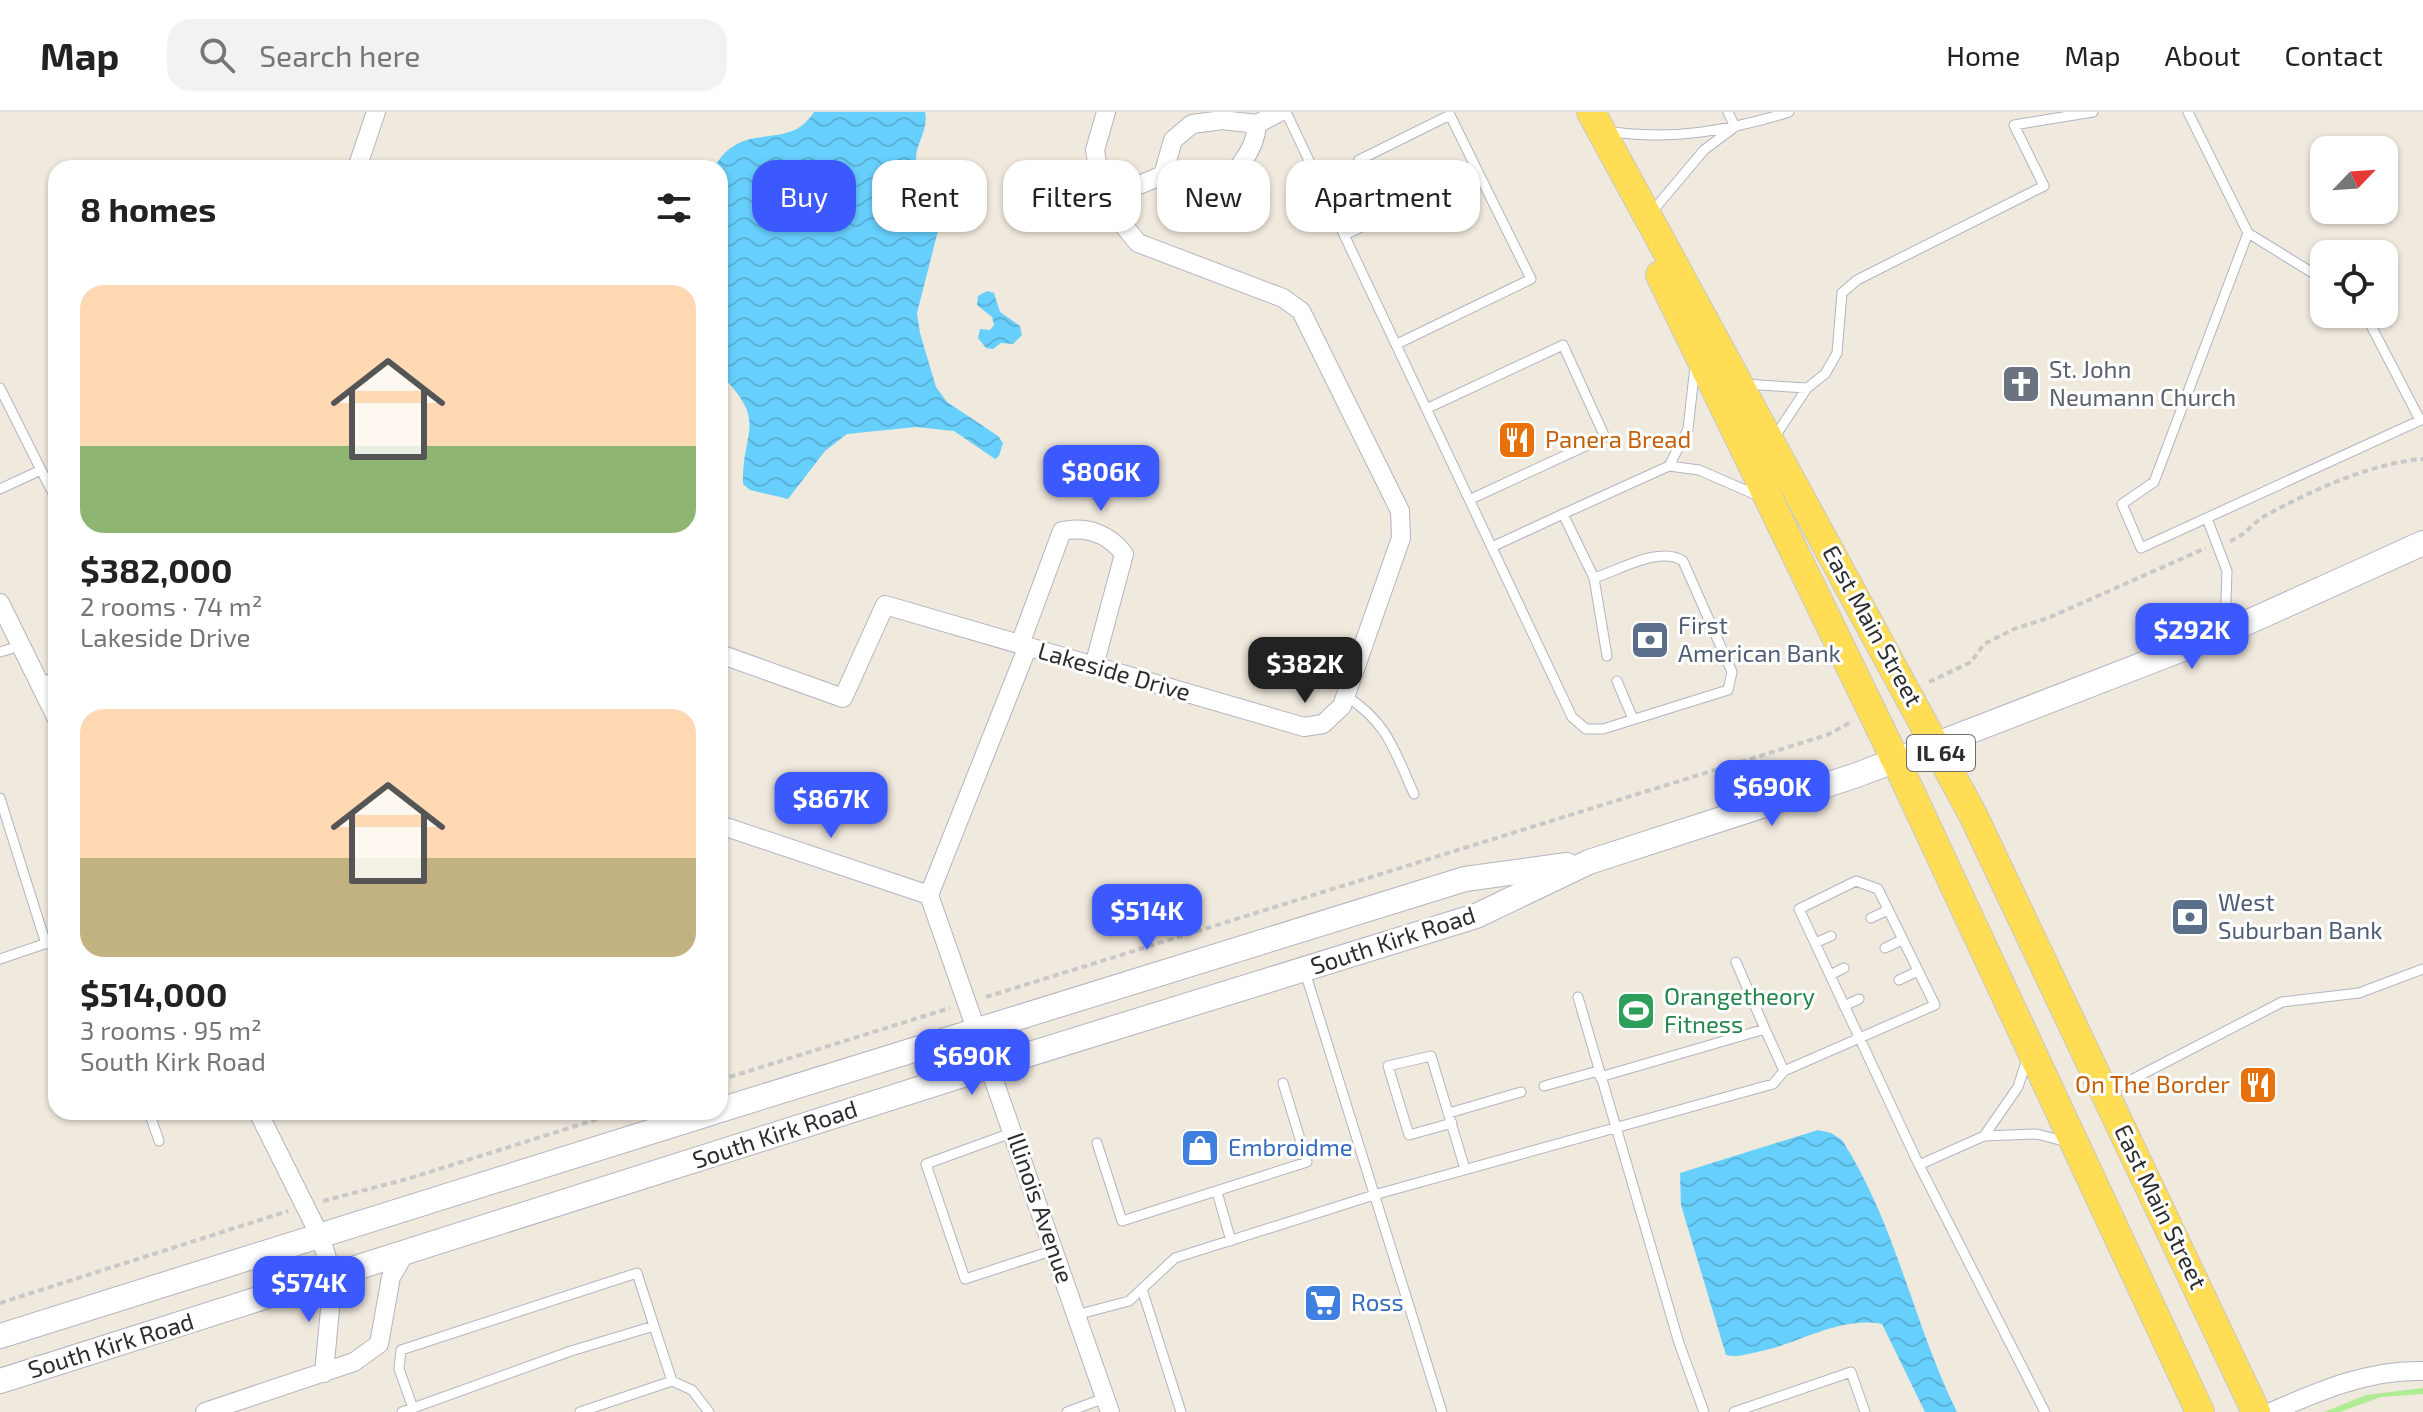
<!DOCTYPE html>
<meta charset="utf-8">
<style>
:root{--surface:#fff;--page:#f2f2f2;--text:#222;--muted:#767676;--line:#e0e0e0;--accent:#3c59ff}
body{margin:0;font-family:"Exo 2",sans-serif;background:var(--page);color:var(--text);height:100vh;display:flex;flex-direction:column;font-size:30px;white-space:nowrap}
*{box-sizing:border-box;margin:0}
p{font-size:26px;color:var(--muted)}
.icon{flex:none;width:44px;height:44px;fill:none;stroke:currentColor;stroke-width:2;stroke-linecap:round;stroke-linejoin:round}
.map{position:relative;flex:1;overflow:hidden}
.sheet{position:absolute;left:48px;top:48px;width:680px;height:960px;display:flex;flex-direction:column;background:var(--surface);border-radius:24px;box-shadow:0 2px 6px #0004}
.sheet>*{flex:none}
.hud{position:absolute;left:752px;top:48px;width:760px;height:72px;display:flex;gap:16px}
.needle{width:52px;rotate:65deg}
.buttons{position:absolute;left:2310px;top:24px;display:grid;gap:16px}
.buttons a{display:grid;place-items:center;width:88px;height:88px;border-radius:16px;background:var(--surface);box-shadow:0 2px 6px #0004;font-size:40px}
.price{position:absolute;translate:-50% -68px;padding:0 18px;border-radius:16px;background:var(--accent);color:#fff;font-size:26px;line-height:52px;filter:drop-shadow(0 2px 4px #0008)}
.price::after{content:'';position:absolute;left:50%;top:48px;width:24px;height:18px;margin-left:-12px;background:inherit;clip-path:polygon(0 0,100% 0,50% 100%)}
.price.active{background:#222;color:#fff}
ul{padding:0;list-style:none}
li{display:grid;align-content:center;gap:16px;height:424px;padding:0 32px}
li span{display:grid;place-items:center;height:248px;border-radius:24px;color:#555}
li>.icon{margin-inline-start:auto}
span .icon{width:144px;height:144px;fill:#fffc;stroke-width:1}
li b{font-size:34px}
h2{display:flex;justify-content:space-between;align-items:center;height:96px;padding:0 32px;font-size:34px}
.chip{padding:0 28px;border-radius:24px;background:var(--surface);box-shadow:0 2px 6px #0004;font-size:28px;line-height:72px}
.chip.active{background:var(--accent);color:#fff}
header{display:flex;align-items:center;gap:48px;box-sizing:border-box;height:112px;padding:0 40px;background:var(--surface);border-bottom:2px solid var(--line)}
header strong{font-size:38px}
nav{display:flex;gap:44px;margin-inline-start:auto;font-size:28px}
.search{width:560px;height:72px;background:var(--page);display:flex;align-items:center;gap:20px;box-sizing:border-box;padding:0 28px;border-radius:24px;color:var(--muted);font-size:30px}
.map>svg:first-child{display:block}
</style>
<header>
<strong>Map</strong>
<div class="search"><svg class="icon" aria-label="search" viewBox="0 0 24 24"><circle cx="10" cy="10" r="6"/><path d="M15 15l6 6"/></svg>Search here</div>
<nav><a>Home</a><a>Map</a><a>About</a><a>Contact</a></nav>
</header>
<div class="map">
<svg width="2423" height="1300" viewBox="0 0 2423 1300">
<defs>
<pattern id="water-waves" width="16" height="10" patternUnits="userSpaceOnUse" patternTransform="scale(2)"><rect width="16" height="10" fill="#67cffc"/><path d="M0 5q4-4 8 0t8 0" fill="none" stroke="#5ab2d8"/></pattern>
</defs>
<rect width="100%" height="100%" fill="#f0e9de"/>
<path fill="#b0eb95" d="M2423,1276V1282L2381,1285L2340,1300H2324L2366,1283Z"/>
<path fill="url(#water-waves)" d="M814,0H925C929,18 915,32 916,49C918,70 936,81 943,99L917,201L920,221L936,275L947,290L998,324L1003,331L999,344L995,347L954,319L916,315L847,322L825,339L788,387L750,378L743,372C742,316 769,311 720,262V56H714C742,5 788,42 814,0Z
M987,179L994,181L1000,200L1020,214L1022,223L1013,232L1001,231L993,237L986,236L978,226L980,217L990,218L994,213L992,205L977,193L978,184Z
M1818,1018L1831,1021L1842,1028C1896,1112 1913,1211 1957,1300H1925L1882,1212C1838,1204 1800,1232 1757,1240C1747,1242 1736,1246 1726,1243L1681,1093L1680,1061Z"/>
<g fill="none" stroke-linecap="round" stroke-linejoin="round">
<g stroke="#b2b4c2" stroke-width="11">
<path id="service" d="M1286,0L1572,605L1586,617H1603L1728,578L1732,560L1683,449C1660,433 1618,459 1594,466L1563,402L1494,434
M1728,0L1735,15
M2188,0L2248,121L2324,168
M1607,19C1670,29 1728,19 1789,0
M1651,101L1704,38L1732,17
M2248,121L2154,370L2122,392L2141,436L2423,307
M1345,123L1477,58L1450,3L1359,48L1386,103
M2365,202L2420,308
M1397,232L1531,167L1477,58
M1743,272L1807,276
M0,276L41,358
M1428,296L1563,233L1605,325L1471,387
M1774,326L1807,276L1825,262L1837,241L1842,181L1857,168L2044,74L2014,13L2093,0
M1669,354L1688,317L1695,254
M0,377L41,358L56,387
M1563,402L1669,354L1699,358L1761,385
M2208,409L2227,459L2225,517
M1594,466L1607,544
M0,540L20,534
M1617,569L1633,607
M39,572L56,564
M1346,584C1388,611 1394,638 1414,682
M0,686L46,832
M1871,806L1888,798
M1815,831L1831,824
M1885,836L1902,828
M0,847L56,828
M1736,850L1765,917
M1305,860L1442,1300
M1830,863L1844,856
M1899,868L1918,859
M1578,885L1679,1231L1704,1300
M1844,894L1859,887
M2027,947L2018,975L1984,1024L2037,1022L2067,1030
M1784,959L1935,893L1878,777L1856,769L1799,797L1919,1053L1984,1024
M1544,974L1598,959
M2108,980L2282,890L2359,881L2423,857
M149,1000L159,1029
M1449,1001L1521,980
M1452,1011L1409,1023L1388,954L1431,944L1465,1057
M1014,1020L926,1052L965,1167L1054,1138
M1097,1031L1122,1109L1307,1050L1283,971
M1919,1053L2045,1300
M1217,1080L1231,1129
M1142,1177L1181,1300
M1076,1203L1129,1189L1175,1146L1374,1083L1773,972L1784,959L1765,917L1600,965
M413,1296L399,1257L401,1238L637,1161L654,1214
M402,1300L571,1239L654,1214L672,1269
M580,1300L672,1269L692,1278L709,1300
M1067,1300L1105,1286
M1734,1300L1851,1260L1865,1300"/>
</g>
<g stroke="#b2b4c2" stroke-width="20">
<path id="minor" d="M357,56L376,0
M1163,63L1173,28L1192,12L1222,8L1257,12L1280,0
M1103,88L1163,63C1177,69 1191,75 1207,74C1234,71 1256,36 1257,12
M0,491L56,605
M1020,532L1062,419C1087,414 1109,422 1124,442L1094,554
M1028,534L929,783L1110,1300
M720,542L843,586L885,493L1304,615L1323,612L1342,594L1401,426L1400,399L1301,199L1283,186L1138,131L1103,88L1095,38L1106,0
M720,713L929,783
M258,1000L320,1124L333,1165L324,1261
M205,1300L354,1250L379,1232L391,1165L404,1143
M2271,1300C2319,1279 2370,1257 2423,1259"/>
</g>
<g stroke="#b2b4c2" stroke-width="26">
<path id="secondary" d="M720,998L1465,767L1567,753
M0,1224L714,1000
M0,1269L991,954L1476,804L1589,750L1857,663L2224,521L2423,431"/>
</g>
<g stroke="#c8c8c8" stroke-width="30">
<path id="primary" d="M1591,0L1973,703L2256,1300
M1660,163L1896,649L2200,1300"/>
</g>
<path stroke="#c8c8c8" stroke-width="4" stroke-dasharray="6 4" stroke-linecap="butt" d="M2230,429C2244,425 2252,411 2265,404C2310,379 2371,351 2423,347
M1929,570L1971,550L1984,532L2014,517L2048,506L2206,436
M986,885L1827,623L1853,609
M720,968L950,896
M323,1089L407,1067L620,1000
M0,1191L288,1099"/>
<use href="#service" stroke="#fff" stroke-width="9"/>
<use href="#minor" stroke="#fff" stroke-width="18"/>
<use href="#secondary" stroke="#fff" stroke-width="24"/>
<use href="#primary" stroke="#ffdd54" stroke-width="28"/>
</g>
<defs>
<g id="church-square" transform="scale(2)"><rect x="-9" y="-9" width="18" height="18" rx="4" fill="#6b7280" stroke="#fff"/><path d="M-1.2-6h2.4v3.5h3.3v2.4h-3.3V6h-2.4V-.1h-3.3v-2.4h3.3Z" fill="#fff"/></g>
<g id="restaurant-square" transform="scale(2)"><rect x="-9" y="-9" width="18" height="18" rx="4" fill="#e8710a" stroke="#fff"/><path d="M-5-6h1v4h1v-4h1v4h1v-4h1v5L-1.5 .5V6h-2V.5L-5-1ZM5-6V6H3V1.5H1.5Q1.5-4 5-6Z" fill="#fff"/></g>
<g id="bank-square" transform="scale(2)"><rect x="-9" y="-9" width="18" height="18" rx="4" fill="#5c6f8a" stroke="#fff"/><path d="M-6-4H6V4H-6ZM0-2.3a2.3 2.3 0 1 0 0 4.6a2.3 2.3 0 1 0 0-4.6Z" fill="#fff"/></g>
<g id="stadium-square" transform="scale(2)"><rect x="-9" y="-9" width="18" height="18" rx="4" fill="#2e9e5b" stroke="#fff"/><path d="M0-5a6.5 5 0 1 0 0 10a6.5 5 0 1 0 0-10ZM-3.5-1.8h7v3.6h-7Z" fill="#fff"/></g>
<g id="shop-square" transform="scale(2)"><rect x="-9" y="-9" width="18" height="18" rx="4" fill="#3f7fe0" stroke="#fff"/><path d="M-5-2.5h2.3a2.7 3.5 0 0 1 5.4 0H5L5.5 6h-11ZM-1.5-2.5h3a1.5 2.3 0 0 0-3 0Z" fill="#fff"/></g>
<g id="supermarket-square" transform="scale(2)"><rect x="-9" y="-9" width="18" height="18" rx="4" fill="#3f7fe0" stroke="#fff"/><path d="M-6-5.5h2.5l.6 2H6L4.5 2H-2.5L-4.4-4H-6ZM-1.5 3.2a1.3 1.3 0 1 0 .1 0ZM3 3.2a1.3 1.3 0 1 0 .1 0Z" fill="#fff"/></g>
</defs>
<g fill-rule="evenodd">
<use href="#church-square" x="2021" y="272"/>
<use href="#restaurant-square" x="1517" y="328"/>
<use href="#bank-square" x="1650" y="528"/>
<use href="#bank-square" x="2190" y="805"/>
<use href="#stadium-square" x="1636" y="899"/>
<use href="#restaurant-square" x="2258" y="973"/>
<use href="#shop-square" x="1200" y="1036"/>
<use href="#supermarket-square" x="1323" y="1191"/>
</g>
<g text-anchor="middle" stroke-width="6" stroke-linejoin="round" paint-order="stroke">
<rect fill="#fff" stroke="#6c6c6c" stroke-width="2" x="1907" y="623" width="68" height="36" rx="6"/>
<g font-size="22" font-weight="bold" fill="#2d2d2d">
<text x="1941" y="649">IL 64</text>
</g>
<g font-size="24" fill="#5b616d" stroke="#fff" text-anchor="start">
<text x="2049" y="266">St. John<tspan x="2049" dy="28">Neumann Church</tspan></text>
</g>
<g font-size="24" fill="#c56008" stroke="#fff" text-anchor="start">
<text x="1545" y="336">Panera Bread</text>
<text x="2230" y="981" text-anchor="end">On The Border</text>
</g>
<g font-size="24" fill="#4e5e75" stroke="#fff" text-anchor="start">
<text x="1678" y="522">First<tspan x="1678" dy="28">American Bank</tspan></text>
<text x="2218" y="799">West<tspan x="2218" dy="28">Suburban Bank</tspan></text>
</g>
<g font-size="24" fill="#2d2d2d" stroke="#fff">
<text transform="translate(1872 514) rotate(61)" y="8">East Main Street</text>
<text transform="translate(1114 560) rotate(16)" y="8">Lakeside Drive</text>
<text transform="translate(1393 829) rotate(-18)" y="8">South Kirk Road</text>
<text transform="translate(775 1023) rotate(-18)" y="8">South Kirk Road</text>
<text transform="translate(2160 1095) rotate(64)" y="8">East Main Street</text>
<text transform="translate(1040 1096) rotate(71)" y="8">Illinois Avenue</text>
<text transform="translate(111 1234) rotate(-17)" y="8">South Kirk Road</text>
</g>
<g font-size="24" fill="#27864d" stroke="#fff" text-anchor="start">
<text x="1664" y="893">Orangetheory<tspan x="1664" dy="28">Fitness</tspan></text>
</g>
<g font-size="24" fill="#366cbe" stroke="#fff" text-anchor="start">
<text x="1228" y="1044">Embroidme</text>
<text x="1351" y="1199">Ross</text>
</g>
</g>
</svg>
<div class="buttons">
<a><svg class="needle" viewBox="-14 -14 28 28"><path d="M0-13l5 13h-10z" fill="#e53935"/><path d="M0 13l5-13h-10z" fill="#767676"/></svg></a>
<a><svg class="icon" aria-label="locate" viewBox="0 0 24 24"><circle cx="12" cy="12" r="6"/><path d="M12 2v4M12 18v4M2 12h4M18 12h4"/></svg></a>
</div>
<b class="price" style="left:1101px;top:401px">$806K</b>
<b class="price" style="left:2192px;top:559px">$292K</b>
<b class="price active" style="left:1305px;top:593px">$382K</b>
<b class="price" style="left:1772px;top:716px">$690K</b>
<b class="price" style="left:831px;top:728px">$867K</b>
<b class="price" style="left:1147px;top:840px">$514K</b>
<b class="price" style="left:972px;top:985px">$690K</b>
<b class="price" style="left:309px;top:1212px">$574K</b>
<div class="hud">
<a class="chip active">Buy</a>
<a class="chip">Rent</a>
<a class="chip">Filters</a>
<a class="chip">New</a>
<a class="chip">Apartment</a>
</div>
<section class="sheet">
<h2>8 homes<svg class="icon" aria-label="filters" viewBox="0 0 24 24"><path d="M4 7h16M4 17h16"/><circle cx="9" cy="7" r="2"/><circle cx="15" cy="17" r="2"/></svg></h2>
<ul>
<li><span style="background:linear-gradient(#ffd9b3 65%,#8fb573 0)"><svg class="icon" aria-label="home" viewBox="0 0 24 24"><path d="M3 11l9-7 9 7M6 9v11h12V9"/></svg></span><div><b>$382,000</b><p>2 rooms · 74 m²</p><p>Lakeside Drive</p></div></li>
<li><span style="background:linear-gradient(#ffd9b3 60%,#c2b280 0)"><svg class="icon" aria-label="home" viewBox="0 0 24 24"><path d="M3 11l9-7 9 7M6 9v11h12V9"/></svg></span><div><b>$514,000</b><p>3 rooms · 95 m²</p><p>South Kirk Road</p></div></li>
</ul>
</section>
</div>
